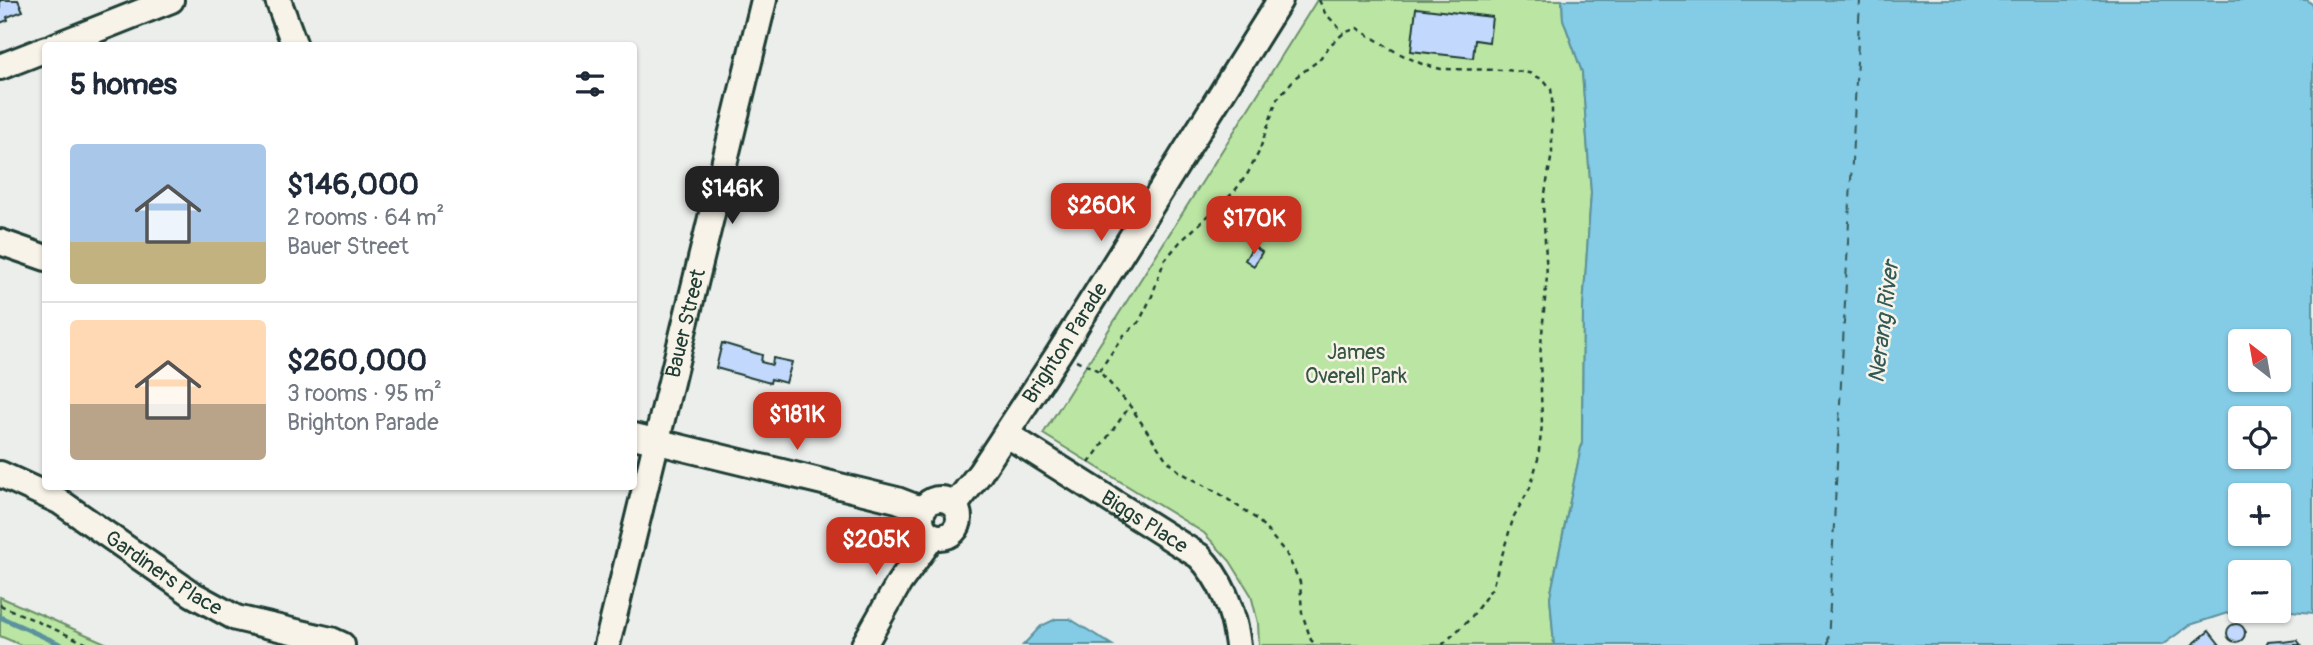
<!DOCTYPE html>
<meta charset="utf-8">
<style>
:root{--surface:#fff;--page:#f6f6f7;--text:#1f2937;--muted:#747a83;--line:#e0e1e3;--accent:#c8321e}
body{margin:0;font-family:Pangolin,sans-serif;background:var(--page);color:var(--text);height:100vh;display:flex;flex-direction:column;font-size:26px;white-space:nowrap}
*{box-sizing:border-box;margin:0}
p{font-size:23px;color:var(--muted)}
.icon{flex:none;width:38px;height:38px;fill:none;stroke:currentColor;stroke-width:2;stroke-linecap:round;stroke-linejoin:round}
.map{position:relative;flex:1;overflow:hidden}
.drawer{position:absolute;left:42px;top:42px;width:595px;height:448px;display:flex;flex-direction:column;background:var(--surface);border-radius:7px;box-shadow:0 2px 5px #0004}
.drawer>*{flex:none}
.needle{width:46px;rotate:329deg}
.controls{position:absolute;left:2228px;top:329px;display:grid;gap:14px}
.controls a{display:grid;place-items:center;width:63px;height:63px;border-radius:7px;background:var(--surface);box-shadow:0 2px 5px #0004;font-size:35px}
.price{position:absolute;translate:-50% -60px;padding:0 16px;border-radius:14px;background:var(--accent);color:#fff;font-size:23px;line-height:46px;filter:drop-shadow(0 2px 4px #0008)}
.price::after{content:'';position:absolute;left:50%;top:42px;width:21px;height:16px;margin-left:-10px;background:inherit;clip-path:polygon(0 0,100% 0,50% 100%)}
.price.active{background:#222;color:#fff}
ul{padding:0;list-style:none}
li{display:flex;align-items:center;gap:21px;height:175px;padding:0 28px}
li+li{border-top:2px solid var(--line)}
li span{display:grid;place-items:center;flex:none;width:196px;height:140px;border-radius:7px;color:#555}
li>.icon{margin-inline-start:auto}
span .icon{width:84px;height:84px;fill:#fffc;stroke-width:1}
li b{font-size:30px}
h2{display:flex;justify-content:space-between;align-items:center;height:84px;padding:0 28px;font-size:30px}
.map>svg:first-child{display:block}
</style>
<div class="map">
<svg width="2313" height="645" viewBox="0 0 2313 645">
<rect width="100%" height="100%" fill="#eceeec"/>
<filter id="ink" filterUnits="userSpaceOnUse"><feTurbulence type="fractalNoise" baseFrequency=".0143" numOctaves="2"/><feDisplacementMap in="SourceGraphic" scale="14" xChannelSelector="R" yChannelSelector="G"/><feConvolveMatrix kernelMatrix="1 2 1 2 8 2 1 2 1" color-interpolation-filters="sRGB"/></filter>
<g filter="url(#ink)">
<path fill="#bae5a2" stroke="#6c916b" stroke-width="2" d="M1317,0H1562L1563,19L1582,72L1591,193L1583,308L1582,443L1550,597L1554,645H1259L1258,623L1251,595L1230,561L1204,533L1043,434Z
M0,597L110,645H21L0,636Z"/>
<path fill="#84cbe5" stroke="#5c929e" stroke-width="2" fill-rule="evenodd" d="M1562,0H2307L2313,5V613L2279,610L2278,572H2240V609L2190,625L2162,645H1554L1550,597L1582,443L1583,308L1591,193L1582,72L1563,19ZM2240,341H2278V380H2240ZM2278,418V457H2240V418ZM2240,495H2278V534H2240Z
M1056,619H1070L1112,645H1023L1041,626Z"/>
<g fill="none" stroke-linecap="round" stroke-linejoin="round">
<path stroke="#5c929e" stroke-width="5" d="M0,617L62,645"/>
<path stroke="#335957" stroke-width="2" stroke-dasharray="9 7" stroke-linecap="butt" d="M1828,645L1860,0"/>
</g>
<path fill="#c2d8fd" stroke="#1f3d34" stroke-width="2" d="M0,0H18L23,11L7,17L8,20L0,23Z
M1416,8L1492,17L1489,42L1475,40L1473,58L1411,51Z
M1253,246L1262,252L1254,266L1245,260Z
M722,343L762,355L761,362L772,365L773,358L792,362L786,383L771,379L770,383L716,368Z
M2227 633a9 9 0 1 1 18 0a9 9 0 1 1-18 0Z
M2209,631L2220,645H2192Z
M2280,640L2283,642L2297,640L2301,645H2266L2268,641Z"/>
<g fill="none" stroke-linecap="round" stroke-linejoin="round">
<g stroke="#1f3d34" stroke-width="30">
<g id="minor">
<path d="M278,0L295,46"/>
<path d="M55,46L171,0"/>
<path d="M0,67L46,49"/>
<path d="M0,242L46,258"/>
<path id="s1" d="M1006,434L1199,556C1222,580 1234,613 1238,645"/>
<path d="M634,436L897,500L923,510"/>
<path id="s2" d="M0,474L59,501L192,594L236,618L331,640L342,645"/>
<circle cx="940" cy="518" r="19"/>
<path id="s3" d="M955,505L980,473L1059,353L1280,0"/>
<path id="s4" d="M607,645L764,0"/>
<path d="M864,645L899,583L933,536"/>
</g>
</g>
<path stroke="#1f3d34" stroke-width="2.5" stroke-dasharray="5 5" stroke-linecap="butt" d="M1319,0L1325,13L1344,33
M1076,360L1099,371L1130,406L1166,459L1180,472L1220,494L1258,520L1286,553L1300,582L1302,613L1311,640L1316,645
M1099,371L1124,335L1139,322L1152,296L1164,261L1180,242L1234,192L1248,173L1259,152L1277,99L1296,77L1318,61L1331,44L1344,33L1357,28L1396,52L1422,64L1441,69L1507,70L1529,73L1544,80L1551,89L1552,96V153L1543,205L1547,276L1540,357L1542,425L1538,459L1530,488L1514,516L1492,588L1470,619L1442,645
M1089,463L1130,406
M0,605L90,645"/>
<use href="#minor" stroke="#f7f3e8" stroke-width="24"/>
</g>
</g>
<g text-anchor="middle" stroke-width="5" stroke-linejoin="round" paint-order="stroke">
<g font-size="21" fill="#1f3d34" stroke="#f7f3e8">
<text dy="7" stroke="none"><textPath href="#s4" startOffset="331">Bauer Street</textPath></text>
<text dy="7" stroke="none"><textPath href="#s3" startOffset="196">Brighton Parade</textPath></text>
<text dy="7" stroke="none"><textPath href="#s1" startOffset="164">Biggs Place</textPath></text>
<text dy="7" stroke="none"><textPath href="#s2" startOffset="192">Gardiners Place</textPath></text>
</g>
<g font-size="21" fill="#365644" stroke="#f7f3e8">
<text x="1356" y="359">James<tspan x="1356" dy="24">Overell Park</tspan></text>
</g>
<g font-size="23" font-style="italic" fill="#335957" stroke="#f7f3e8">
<text transform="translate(1883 322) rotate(-83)" y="8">Nerang River</text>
</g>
</g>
</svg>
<div class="controls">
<a><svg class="needle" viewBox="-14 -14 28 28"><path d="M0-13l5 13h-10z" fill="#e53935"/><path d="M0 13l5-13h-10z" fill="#747a83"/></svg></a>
<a><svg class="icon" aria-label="locate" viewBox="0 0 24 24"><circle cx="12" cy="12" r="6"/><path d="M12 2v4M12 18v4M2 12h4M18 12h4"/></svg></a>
<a>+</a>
<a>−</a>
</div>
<b class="price active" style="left:732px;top:226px">$146K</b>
<b class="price" style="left:1101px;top:243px">$260K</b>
<b class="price" style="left:1254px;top:256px">$170K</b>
<b class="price" style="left:797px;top:452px">$181K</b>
<b class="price" style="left:876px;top:577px">$205K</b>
<section class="drawer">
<h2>5 homes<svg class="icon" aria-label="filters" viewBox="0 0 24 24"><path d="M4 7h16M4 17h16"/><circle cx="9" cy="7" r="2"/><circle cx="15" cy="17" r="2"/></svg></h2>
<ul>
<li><span style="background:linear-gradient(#a9c7e8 70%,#c2b280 0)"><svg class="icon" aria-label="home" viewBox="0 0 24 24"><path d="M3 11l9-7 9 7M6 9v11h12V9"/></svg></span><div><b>$146,000</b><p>2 rooms · 64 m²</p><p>Bauer Street</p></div></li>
<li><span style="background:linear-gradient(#ffd9b3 60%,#b9a48a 0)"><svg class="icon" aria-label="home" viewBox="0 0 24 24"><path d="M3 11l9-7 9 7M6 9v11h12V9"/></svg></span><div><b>$260,000</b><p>3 rooms · 95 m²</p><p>Brighton Parade</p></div></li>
</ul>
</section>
</div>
